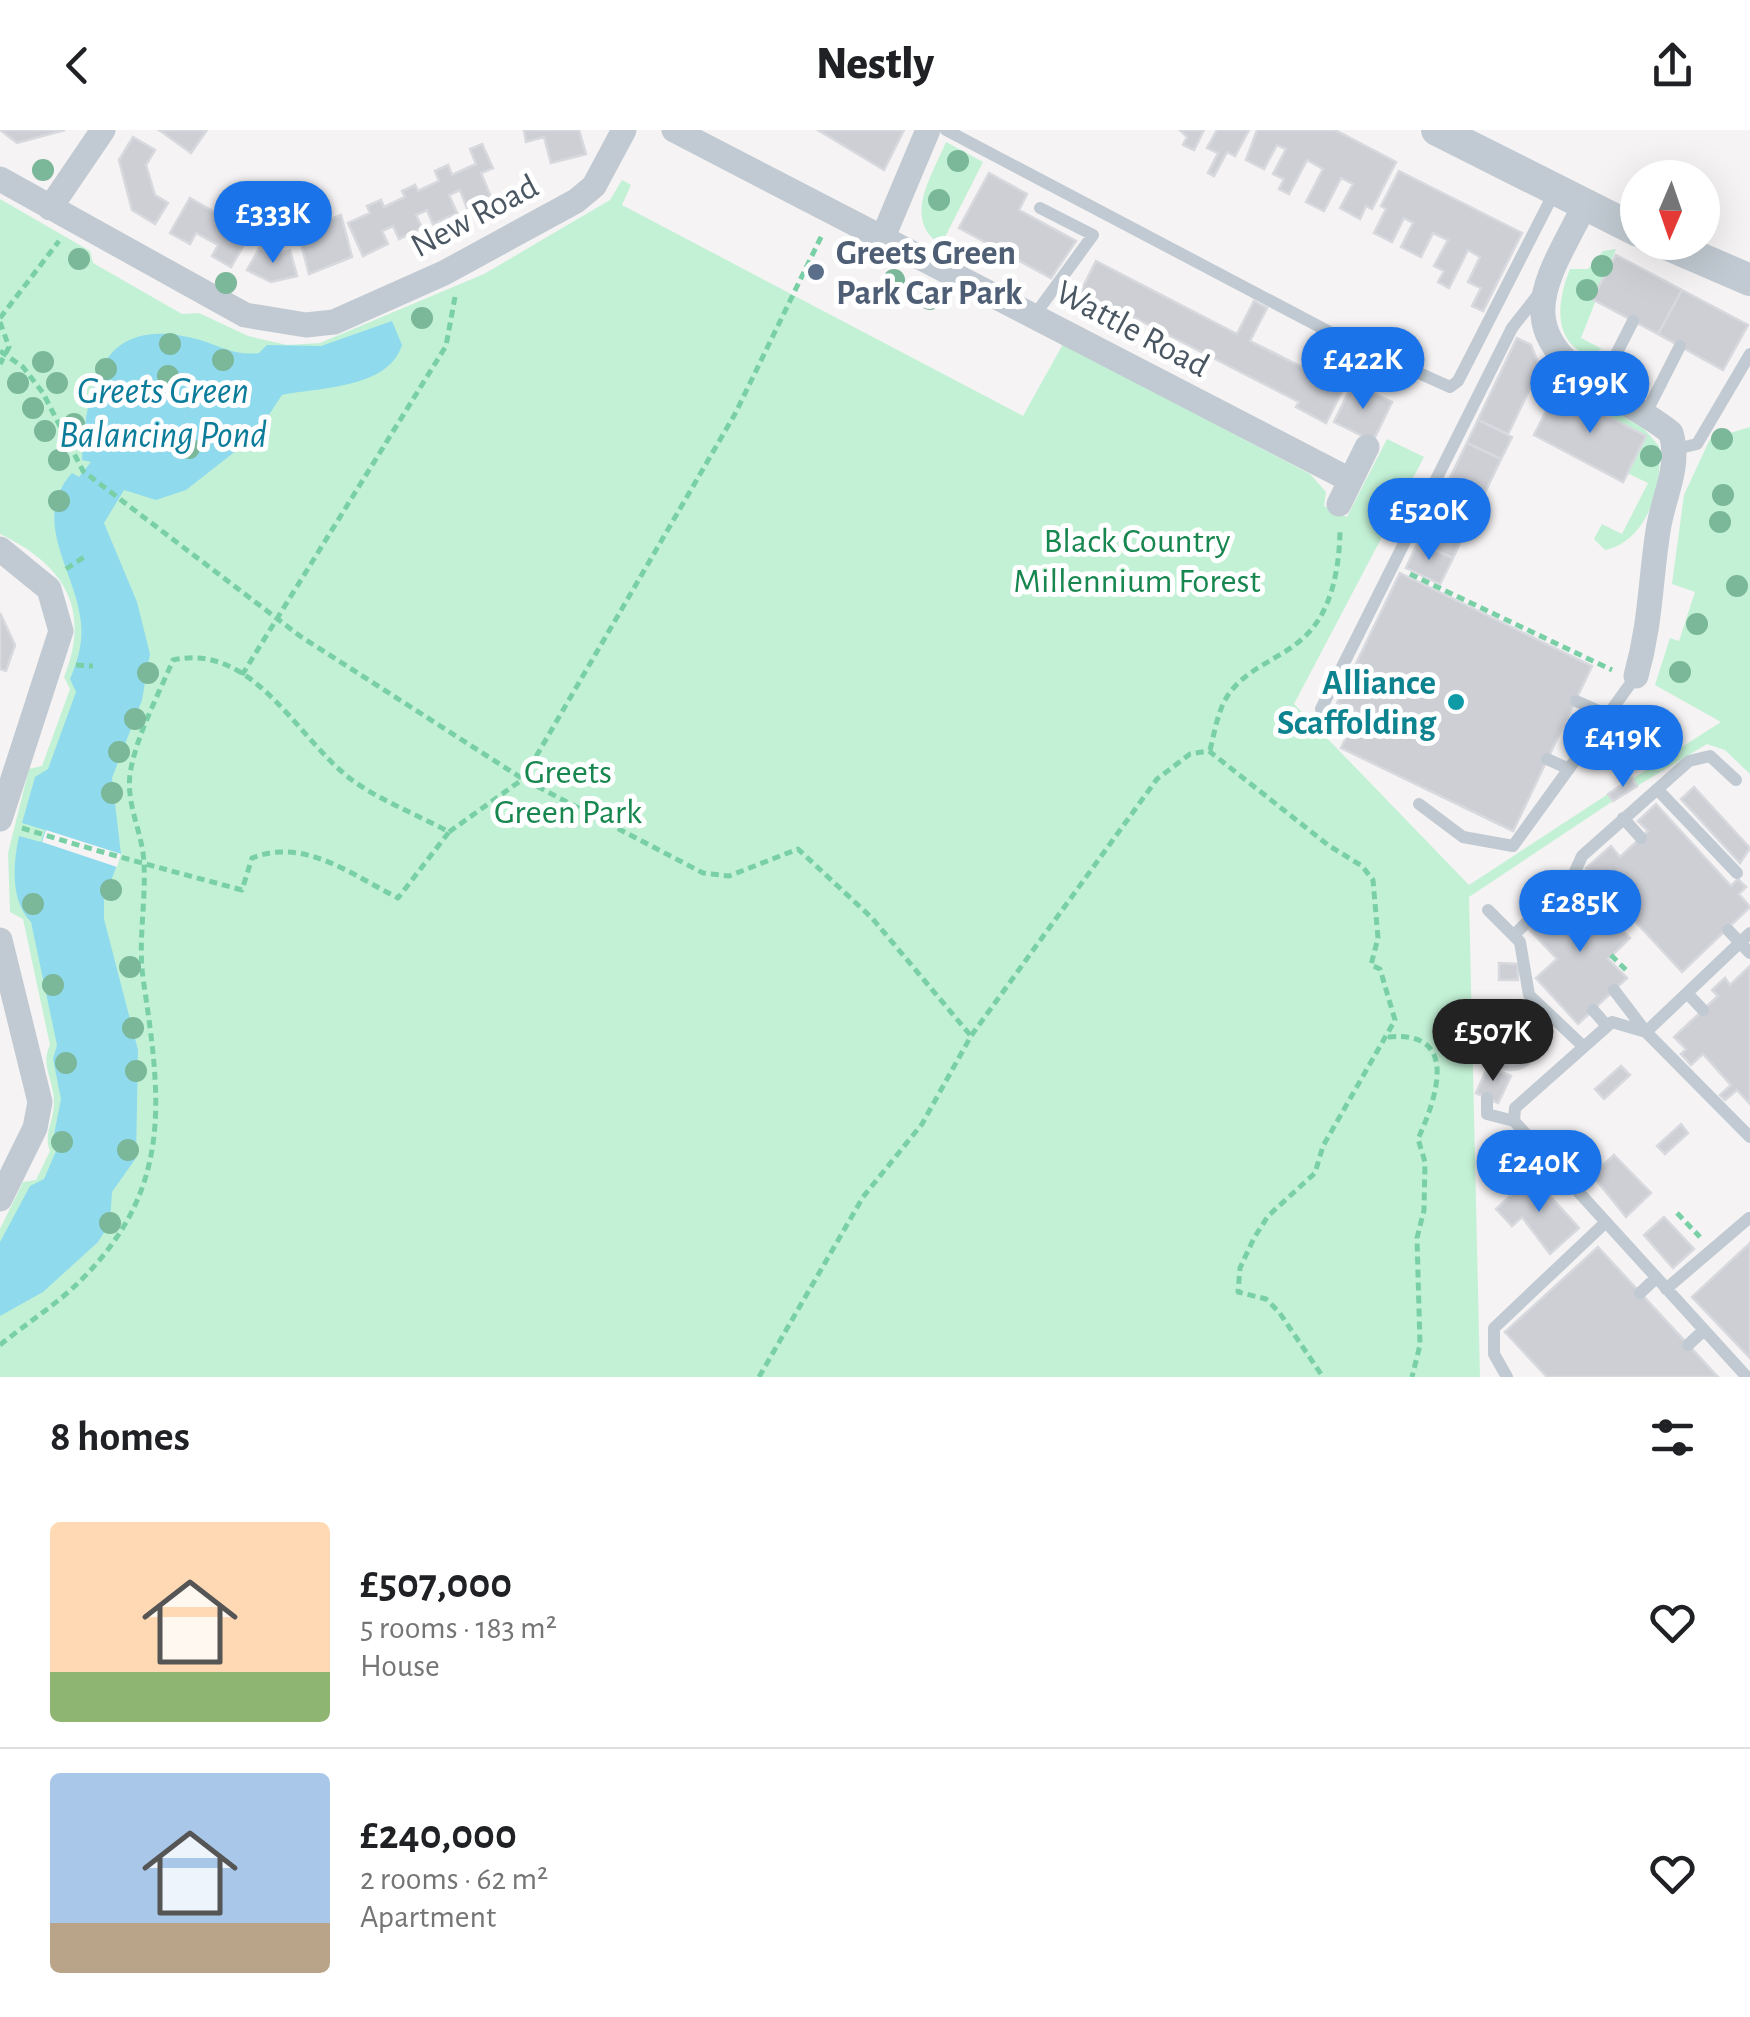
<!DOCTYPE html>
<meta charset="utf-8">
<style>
:root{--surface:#fff;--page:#f6f6f6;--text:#202124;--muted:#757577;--line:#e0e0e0;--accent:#1a73e8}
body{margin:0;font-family:"Alegreya Sans",sans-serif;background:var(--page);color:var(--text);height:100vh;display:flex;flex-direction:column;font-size:38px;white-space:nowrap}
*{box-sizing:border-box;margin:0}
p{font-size:32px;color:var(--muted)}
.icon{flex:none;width:55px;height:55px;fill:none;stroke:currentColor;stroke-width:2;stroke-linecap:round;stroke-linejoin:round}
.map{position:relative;height:1247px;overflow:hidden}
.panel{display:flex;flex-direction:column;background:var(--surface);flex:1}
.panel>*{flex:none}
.needle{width:65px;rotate:182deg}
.fabs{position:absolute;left:1620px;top:30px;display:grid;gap:20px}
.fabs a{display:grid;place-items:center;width:100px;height:100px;border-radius:50%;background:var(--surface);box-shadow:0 10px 40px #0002;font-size:50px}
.price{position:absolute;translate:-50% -85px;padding:0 22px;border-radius:35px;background:var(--accent);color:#fff;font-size:32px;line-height:65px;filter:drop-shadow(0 2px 5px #0008)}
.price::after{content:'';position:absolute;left:50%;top:60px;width:30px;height:22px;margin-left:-15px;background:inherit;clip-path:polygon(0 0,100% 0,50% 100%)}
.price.on{background:#222;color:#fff}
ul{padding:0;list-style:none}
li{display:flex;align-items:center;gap:30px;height:250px;padding:0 50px}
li+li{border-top:2px solid var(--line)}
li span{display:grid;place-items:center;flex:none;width:280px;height:200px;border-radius:10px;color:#555}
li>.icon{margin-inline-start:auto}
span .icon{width:120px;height:120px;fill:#fffc;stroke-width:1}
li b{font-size:42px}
h2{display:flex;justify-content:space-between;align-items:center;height:120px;padding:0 50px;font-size:42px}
header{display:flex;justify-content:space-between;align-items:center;height:130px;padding:0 50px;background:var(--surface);font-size:45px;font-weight:800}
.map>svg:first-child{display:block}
</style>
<header><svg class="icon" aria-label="back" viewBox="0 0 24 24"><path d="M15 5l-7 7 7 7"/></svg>Nestly<svg class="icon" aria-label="share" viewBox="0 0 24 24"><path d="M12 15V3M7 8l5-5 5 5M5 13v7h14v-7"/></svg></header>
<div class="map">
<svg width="1750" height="1247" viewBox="0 0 1750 1247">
<rect width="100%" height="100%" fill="#f5f3f3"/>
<path fill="#c3f1d5" d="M946,12L983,32L941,115C901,90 933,44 946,12Z
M622,50L631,55L622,75L1023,286L1063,214L1310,344L1326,362L1324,376L1347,387L1387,309L1424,327L1294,574L1469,755L1608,664L1613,671L1469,767L1480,1247H0V1099L23,1052L36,1050L50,1021C43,1004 54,992 54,972C54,950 40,935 50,915L23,789L10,782L8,723L29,639L42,636L70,559L64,547C92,478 63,434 0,404V69L90,121L93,133L182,184L199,183L248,206L287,215L320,213L484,144L610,70Z
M1616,119L1581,208L1602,219L1587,225C1551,209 1558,169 1570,139H1588L1603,121Z
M1568,253L1644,299L1659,316C1663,355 1648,411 1605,420L1594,409L1602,394L1622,404L1648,353L1627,343L1646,306L1557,260Z
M1750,297V644L1725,620L1707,614L1637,656L1632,649L1721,592L1655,555L1670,508L1679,511L1695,462L1672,454L1684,365L1710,309Z"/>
<path fill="#90daee" d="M392,191L402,215C388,259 320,257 282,265L255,306L186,360L156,370L124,360L104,393L137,472L150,524L142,570L112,648L121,724L104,770V789L138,920L136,1028L112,1062L110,1093L98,1112L43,1162L0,1186V1112L30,1056L44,1049L56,1021L53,1010L61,969L53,929L57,915L31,792C10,770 13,734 19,706L41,712L45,700L22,693L35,647L48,639L76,562L70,549C79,528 84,509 80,486C73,438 31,388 72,343L79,347L91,332L82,330C87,251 102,182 200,210C223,217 235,226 259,223L267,215L321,216Z"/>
<path fill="#f5f3f3" d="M46,700L121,724L117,737L42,712Z"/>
<path fill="#cdcfd5" stroke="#d7d9de" stroke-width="2.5" d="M0,0H65L17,13Z
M159,0H207L191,23Z
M524,0H579L586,24L551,33L544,7L526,12Z
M818,0H904L884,40Z
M1180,0H1204L1194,20L1183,15L1187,7Z
M1217,0H1249L1235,26L1227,22L1214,46L1208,43L1218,23L1207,18Z
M1257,0H1335L1396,32L1372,79L1366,76L1360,89L1340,78L1353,54L1341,48L1324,81L1306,72L1323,39L1307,30L1289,64L1279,59L1284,49L1273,44L1286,19L1277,15L1264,39L1246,30Z
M133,7L155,20L146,35L155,65L168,73L155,94L132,80L119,30Z
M482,14L493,38L481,43L491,67L467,78L460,60L449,65L457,83L433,94L427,80L416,85L422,98L399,109L393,96L382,101L388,114L363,126L348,93L370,83L367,76L381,70L384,77L405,67L402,61L415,55L418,61L439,51L435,41L448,35L452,45L476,34L470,19Z
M1399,41L1522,103L1483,181L1472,176L1481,158L1468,152L1480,127L1468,120L1449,158L1438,152L1444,141L1434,136L1448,110L1433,103L1421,127L1401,117L1413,93L1404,88L1392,112L1374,103L1386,79L1381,76Z
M989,43L1027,64L1019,80L1076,111L1051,148L959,98Z
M190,68L251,103L231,137L212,126L218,115L196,103L190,114L170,103Z
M341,85L352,127L309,144L298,102Z
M260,117L273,125L290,120L297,146L271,152L247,140Z
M1616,125L1682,160L1658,204L1592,169Z
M1096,131L1237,204L1254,171L1267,178L1250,211L1302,237L1307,227L1333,240L1327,250L1343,259L1326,293L1296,277L1299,272L1108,174L1106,179L1079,165Z
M1682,160L1748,195L1723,240L1658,204Z
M1517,208L1531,215L1540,238L1508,304L1478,290Z
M1353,253L1392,272L1373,311L1334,292Z
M1557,260L1646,306L1623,352L1534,305Z
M1478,290L1512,307L1501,329L1467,313Z
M1467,313L1501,329L1476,381L1442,364Z
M1442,364L1476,381L1464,404L1430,388Z
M1430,388L1464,404L1453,428L1418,412Z
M1418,412L1453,428L1440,454L1406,438Z
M1400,443L1592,536L1513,701L1341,618L1358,583L1337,573Z
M0,483L15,515L6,541L0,539Z
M1632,648L1637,656L1613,671L1608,664Z
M1694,657L1750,718L1740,733L1681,669Z
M1656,674L1731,756L1738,749L1746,757L1739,764L1750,777L1682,842L1586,738L1611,716L1620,727L1648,701L1638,691Z
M1586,762L1630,808L1608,829L1627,848L1578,894L1536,848L1557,829L1529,799L1560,769L1569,779Z
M1499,833L1518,834V850H1499Z
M1750,836V974L1737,960L1725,970L1720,965L1731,955L1703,924L1691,935L1681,924L1686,919L1674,907L1718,866L1712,860L1725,848L1730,855Z
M1480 910a30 30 0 1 1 60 0a30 30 0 1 1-60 0Z
M1488,936L1511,946L1498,973L1476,963Z
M1621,936L1630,945L1604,969L1595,959Z
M1681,994L1688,1003L1665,1024L1657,1016Z
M1498,1013L1518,1034L1492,1053L1483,1043L1494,1033L1486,1025Z
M1614,1025L1651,1063L1626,1087L1592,1045Z
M1532,1046L1579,1098L1550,1124L1522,1087L1512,1096L1496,1079Z
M1664,1087L1694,1119L1673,1138L1644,1105Z
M1750,1113V1228L1692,1167Z
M1598,1117L1718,1247H1547L1505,1202Z"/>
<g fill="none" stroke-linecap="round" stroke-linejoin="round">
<path stroke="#7ad0a6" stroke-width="5" stroke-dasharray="8 5" stroke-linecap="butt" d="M0,188L59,111
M0,192L9,217L0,234
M0,221L23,237L43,263L83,341L300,506L523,649L703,743L729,746L798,719L872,788L971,906
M66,439L84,427
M1410,444L1612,540
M76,535L93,536
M242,545L446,216L455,167
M1210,620C1215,601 1218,577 1231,561C1250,537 1279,529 1301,510C1332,484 1339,439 1340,402
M449,702L523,649L735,284L822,105
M1611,825L1627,841
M1388,907C1461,900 1436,969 1418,1009L1425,1032L1424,1080L1417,1108L1420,1215L1412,1247
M1677,1083L1700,1107
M0,1215C27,1193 59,1173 83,1148C175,1055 160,964 143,848C138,810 146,772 144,734C143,703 126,676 130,644C136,606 158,566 173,530C254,512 297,609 352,650C381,671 418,685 449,702L398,768C352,745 304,707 252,728L242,760C168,740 95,721 22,698
M759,1247L863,1067L922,994L971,906L1157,649L1190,624L1209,621L1328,715L1362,736L1373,750L1378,808L1371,835L1380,839L1395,890L1323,1016L1315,1043L1268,1086L1254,1108L1240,1138L1238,1162L1266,1169L1279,1182L1323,1247"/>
<path stroke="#c1cad2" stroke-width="12" d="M946,0L1341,208L1450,257L1458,251L1555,61
M1034,186L1093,105L1040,78
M1601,254L1633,191
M1646,283L1680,216
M1676,319L1697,314L1750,224
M1576,571L1608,585
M1321,579L1512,198L1541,161
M1547,629L1569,639
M1657,659L1737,743
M1419,674L1463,707L1513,716L1636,546
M1623,688L1641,708
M1488,780L1520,812L1529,865L1584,917
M1728,800L1750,823
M1514,805L1573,746L1582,726L1689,631L1710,626L1736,650
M1614,860L1646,902L1750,803
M1687,863L1703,880
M1593,880L1607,896
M1487,968V984L1514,991
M1666,1159L1749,1088
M1640,1163L1656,1148
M1688,1215L1704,1200
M1507,1247L1494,1224V1198L1606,1092
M1747,1247L1514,991L1515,978L1612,892L1646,902L1750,1007"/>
<path stroke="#c1cad2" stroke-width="25" d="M674,0L1350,350
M0,49L245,185L306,195L334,192L444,143L576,71L594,56L624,0
M1584,76C1570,107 1540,150 1543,185C1547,243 1633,270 1671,303C1681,338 1663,366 1658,401C1650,453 1651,492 1636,546
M50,78L103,0
M883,107L928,0
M1339,374L1367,317
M0,419L49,459L61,501L0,689
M0,810L40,972L35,998L0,1069"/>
<path stroke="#c1cad2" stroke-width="32" d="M1437,0L1638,101
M1662,112L1750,150"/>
</g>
<g fill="#7bb799">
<circle cx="958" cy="31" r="11"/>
<circle cx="43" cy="40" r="11"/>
<circle cx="939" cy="70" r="11"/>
<circle cx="79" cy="129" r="11"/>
<circle cx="1602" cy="136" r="11"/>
<circle cx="894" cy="150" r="11"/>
<circle cx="226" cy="153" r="11"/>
<circle cx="1587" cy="160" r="11"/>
<circle cx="930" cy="169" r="11"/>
<circle cx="422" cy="188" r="11"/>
<circle cx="170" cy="214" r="11"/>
<circle cx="223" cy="230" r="11"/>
<circle cx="43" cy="232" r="11"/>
<circle cx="106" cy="239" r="11"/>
<circle cx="168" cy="246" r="11"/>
<circle cx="18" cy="253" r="11"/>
<circle cx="57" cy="253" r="11"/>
<circle cx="1569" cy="260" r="11"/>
<circle cx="33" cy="278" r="11"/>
<circle cx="74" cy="294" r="11"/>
<circle cx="45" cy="301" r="11"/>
<circle cx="1722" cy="309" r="11"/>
<circle cx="189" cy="318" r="11"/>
<circle cx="1651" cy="326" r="11"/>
<circle cx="59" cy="330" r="11"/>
<circle cx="1723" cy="365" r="11"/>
<circle cx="59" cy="371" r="11"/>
<circle cx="1720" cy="392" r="11"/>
<circle cx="1737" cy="456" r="11"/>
<circle cx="1697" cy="494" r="11"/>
<circle cx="1680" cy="542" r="11"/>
<circle cx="148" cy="543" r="11"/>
<circle cx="135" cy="589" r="11"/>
<circle cx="119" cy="622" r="11"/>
<circle cx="112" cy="663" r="11"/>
<circle cx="111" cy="760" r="11"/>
<circle cx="33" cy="774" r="11"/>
<circle cx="130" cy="837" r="11"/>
<circle cx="53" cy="855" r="11"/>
<circle cx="133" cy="898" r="11"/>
<circle cx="66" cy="933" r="11"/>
<circle cx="136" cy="941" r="11"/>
<circle cx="62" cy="1012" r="11"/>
<circle cx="128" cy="1020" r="11"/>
<circle cx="110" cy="1093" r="11"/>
</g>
<circle fill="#5c6f8a" stroke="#fff" stroke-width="4" cx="816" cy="142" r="10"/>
<circle fill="#0f9aa8" stroke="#fff" stroke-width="4" cx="1456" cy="572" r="10"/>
<g text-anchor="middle" stroke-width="10" stroke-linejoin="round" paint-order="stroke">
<g font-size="35" fill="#4a5661" stroke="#fff">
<text transform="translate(474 85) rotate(-28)" y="12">New Road</text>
<text transform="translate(1133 198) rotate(28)" y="12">Wattle Road</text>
</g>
<g font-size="35" font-weight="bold" fill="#4e5e75" stroke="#fff" text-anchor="start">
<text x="836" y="134">Greets Green<tspan x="836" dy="40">Park Car Park</tspan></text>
</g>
<g font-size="35" fill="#17864f" stroke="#fff">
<text x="1137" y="422">Black Country<tspan x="1137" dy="40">Millennium Forest</tspan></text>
<text x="568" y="653">Greets<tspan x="568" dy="40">Green Park</tspan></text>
</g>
<g font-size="35" font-weight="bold" fill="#0d838f" stroke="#fff" text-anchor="end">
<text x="1436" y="564">Alliance<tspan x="1436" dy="40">Scaffolding</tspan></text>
</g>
<g font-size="38" font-style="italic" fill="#0c7c9b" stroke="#fff">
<text x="163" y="273">Greets Green<tspan x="163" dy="44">Balancing Pond</tspan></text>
</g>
</g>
</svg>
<div class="fabs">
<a><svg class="needle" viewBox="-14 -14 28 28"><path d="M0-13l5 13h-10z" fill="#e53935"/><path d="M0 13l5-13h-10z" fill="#757577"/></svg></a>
</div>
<b class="price" style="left:273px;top:136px">£333K</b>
<b class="price" style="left:1363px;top:282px">£422K</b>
<b class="price" style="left:1590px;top:306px">£199K</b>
<b class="price" style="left:1429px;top:433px">£520K</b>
<b class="price" style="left:1623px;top:660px">£419K</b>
<b class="price" style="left:1580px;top:825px">£285K</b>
<b class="price on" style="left:1493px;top:954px">£507K</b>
<b class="price" style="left:1539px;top:1085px">£240K</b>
</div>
<section class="panel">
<h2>8 homes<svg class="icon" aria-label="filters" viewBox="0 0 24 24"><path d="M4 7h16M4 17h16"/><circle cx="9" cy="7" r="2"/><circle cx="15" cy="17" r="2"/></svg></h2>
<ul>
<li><span style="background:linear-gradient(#ffd9b3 75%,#8fb573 0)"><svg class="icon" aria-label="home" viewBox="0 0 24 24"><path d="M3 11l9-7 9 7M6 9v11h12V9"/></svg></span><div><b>£507,000</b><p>5 rooms · 183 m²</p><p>House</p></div><svg class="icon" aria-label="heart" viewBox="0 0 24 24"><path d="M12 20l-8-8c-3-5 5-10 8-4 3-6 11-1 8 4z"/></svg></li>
<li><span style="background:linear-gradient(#a9c7e8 75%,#b9a48a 0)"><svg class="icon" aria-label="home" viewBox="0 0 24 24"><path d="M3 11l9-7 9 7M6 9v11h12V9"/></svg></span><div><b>£240,000</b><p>2 rooms · 62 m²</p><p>Apartment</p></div><svg class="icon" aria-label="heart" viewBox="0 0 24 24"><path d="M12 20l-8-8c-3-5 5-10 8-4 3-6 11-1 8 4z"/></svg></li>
</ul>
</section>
